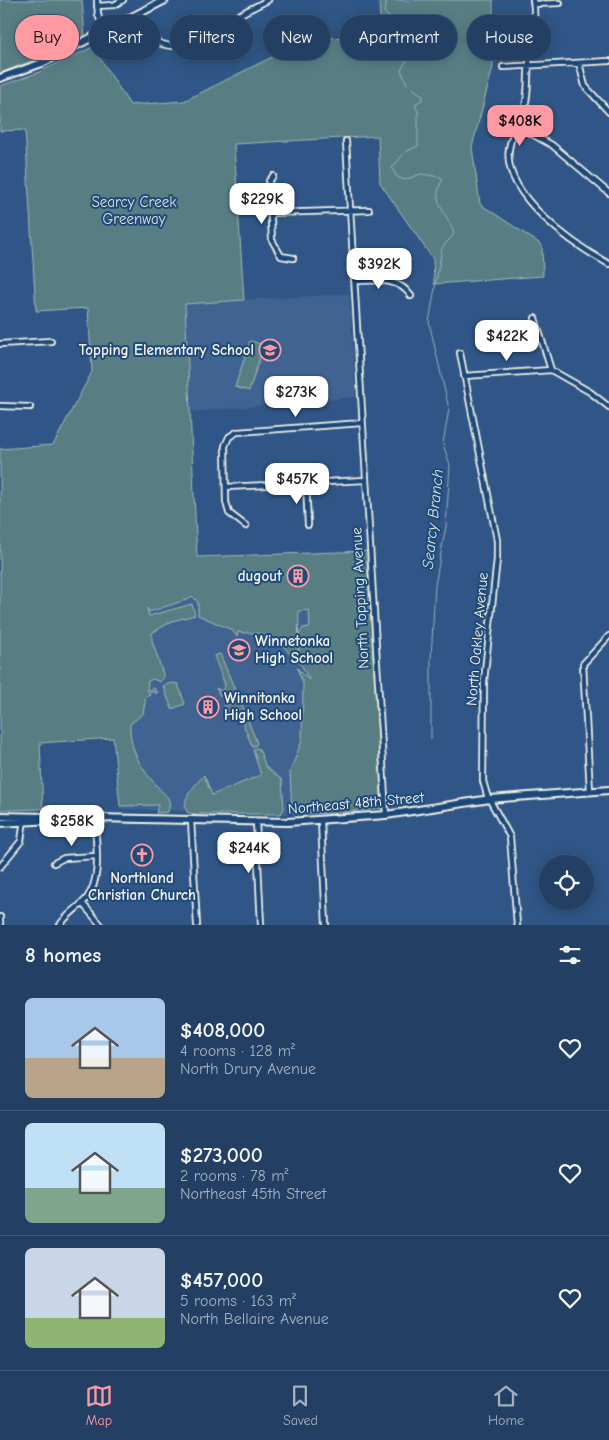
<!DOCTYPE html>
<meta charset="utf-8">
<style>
:root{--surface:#234064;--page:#2f4b6d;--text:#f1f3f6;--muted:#a3afbf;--line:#405978;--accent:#ff9aa2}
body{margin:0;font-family:"Comic Neue",sans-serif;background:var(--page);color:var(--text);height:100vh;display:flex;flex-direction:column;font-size:19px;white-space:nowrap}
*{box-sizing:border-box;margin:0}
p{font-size:16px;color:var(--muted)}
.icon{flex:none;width:28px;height:28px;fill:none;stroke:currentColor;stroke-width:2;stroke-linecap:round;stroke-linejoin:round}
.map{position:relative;height:925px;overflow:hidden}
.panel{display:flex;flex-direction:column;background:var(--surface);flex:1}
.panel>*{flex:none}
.guide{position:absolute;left:15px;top:15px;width:580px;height:45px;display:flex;gap:10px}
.tools{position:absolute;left:539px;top:855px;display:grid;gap:10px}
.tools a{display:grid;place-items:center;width:55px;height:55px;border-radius:50%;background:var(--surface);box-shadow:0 2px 12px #0003,0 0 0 1px var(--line);font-size:25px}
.price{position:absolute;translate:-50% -42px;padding:0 11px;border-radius:10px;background:#fff;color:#222;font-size:16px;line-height:32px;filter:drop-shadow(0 1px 2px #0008)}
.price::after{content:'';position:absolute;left:50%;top:30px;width:15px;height:11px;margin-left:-8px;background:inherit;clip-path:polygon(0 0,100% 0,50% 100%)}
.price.on{background:var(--accent);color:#111}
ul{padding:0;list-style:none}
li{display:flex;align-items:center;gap:15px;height:125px;padding:0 25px}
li+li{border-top:1px solid var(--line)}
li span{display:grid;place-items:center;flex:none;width:140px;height:100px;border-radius:8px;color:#555}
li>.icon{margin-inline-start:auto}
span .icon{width:60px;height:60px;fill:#fffc;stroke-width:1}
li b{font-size:21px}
h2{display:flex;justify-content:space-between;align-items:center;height:60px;padding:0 25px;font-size:21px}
.chip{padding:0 18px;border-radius:22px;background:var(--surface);box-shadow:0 2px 12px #0003,0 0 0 1px var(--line);font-size:18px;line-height:45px}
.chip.on{background:var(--accent);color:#111}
.menu{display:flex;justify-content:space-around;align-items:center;height:70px;border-top:1px solid var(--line);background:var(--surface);font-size:14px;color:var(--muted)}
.menu a{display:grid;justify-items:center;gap:2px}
.menu .on{color:var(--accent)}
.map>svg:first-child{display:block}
</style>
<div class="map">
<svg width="609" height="925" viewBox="0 0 609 925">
<rect width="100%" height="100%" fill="#2f5686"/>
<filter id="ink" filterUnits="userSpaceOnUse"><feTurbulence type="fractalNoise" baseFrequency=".02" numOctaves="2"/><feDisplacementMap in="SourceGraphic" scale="10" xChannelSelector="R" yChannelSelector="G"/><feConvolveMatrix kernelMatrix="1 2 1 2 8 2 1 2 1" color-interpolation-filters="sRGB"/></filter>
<g filter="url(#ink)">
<path fill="#416391" d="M349,294L356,397L190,412L185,303Z
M367,551L380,808L312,815L120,809L98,561Z"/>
<path fill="#587e84" stroke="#a6b8b6" d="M0,0H82L85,37L61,50L0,73Z
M379,0H493V67L472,147L480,204L542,245L543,276L434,284L433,259L380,183L378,136L234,144L244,300L185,304L197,557L367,551L382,808L331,814L292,812L290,772L302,740L303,684L297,668L309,680L302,666L294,657L299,650V635L303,628L310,627L309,610L299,611L298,650L291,655C282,644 270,633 254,633C248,632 244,634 238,632L237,637L232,630L198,615V602L192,596L189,599L149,612L147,608L149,616L192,604L195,615L172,621L152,633V641L164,677L160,682L153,679L148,681L147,691L154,688L158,692L156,694L155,691L149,693L150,696H146L143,714L130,724C129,756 147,776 168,798L170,804L168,812L156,813L158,805L120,806L113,738L40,743L43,809L0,810V449L53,445L92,372L88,308L36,311L25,130L0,131V86L37,73L93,47L130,105L184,101L310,38L381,37Z
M250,341L264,345L249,391L235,387Z
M220,654L236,692L220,696L216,688L222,691L225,685L214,656Z
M171,683L178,684L185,704L172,709L163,686Z
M240,700L257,743L255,746H252L237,709L226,713L224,706Z
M256,748L259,749L266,767L282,780L284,809L281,814H190L187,812C180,798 196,785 204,775L212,795L261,775L253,750Z"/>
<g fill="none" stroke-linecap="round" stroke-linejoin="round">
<path stroke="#98b0c3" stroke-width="1" d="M387,0L384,12L388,17L403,19L407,32L393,39L394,48L407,60L401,70L407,84
M411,87L423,96L422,100L415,104L418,112V146L405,152L392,168L396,176L404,180L421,174L441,177L443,179C429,203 448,212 454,234L442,248L429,322L449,409L443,444L450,465L446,526L435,585L431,660V739"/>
<g stroke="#f4f1e8" stroke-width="8">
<path id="street" d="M97,0L98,15L105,32
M533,0C537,23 531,42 529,64C527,78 529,92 525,106C520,120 511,134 509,149C502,195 574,245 609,264
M534,4L560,3
M97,6L114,5L123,0
M134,17C145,35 155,47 178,46L268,0
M579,63L585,86L609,112
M503,67L609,61
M517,126L552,145L609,193
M346,141L386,815
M273,176L269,181L272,240L281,256L293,258
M272,213L369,210
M354,281C374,281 398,276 411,296
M535,318L551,370L590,392L609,407
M0,344L51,341
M460,353L497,540V559L484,681L483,781L487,795L510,837L517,925
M464,376L551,370
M0,406L30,407
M306,483L308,525
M226,487L365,480
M246,526L229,513L226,502L225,446L229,437L237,432L362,423
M590,791L583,664L609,636
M191,820L197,925
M256,821L261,925
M321,821L326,925
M54,863L64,858L96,856
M0,867L21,841L24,819
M82,903L101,925
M0,917V925
M60,925C68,913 79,908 87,898C103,876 95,843 95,818"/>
</g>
<g stroke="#f4f1e8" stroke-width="10">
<path id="secondary" d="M0,78L42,63L165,0
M0,816L288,822L386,815L490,799L609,790
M0,823L70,819"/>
</g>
<use href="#street" stroke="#1f4a7a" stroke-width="4.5"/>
<use href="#secondary" stroke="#1f4a7a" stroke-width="6"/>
</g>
</g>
<defs>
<g id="school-ring" transform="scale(1.125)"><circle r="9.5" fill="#1f4a7a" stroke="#ff9aa2" stroke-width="1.5"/><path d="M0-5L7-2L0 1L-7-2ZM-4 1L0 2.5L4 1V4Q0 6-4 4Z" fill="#ff9aa2"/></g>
<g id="building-ring" transform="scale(1.125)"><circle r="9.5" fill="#1f4a7a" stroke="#ff9aa2" stroke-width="1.5"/><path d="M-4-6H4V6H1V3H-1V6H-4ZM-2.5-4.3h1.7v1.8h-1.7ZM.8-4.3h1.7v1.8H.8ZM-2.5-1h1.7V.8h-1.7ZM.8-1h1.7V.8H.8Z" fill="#ff9aa2"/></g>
<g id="church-ring" transform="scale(1.125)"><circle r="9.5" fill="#1f4a7a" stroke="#ff9aa2" stroke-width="1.5"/><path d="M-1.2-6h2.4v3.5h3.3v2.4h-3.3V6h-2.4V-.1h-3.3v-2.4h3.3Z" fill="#ff9aa2"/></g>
</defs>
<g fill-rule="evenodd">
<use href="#school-ring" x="270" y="350"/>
<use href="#building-ring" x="298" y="576"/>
<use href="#school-ring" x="239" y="650"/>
<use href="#building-ring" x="208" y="707"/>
<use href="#church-ring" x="142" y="855"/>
</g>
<g text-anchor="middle" stroke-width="4" stroke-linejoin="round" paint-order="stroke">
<g font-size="15" fill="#dde0d9" stroke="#1f4a7a">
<text x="134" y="207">Searcy Creek<tspan x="134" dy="17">Greenway</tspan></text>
</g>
<g font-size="15" font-weight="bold" fill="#f4f1e8" stroke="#1f4a7a" text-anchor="end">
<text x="254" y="355">Topping Elementary School</text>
<text x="282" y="581">dugout</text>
<text x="255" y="646" text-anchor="start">Winnetonka<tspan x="255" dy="17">High School</tspan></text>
<text x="224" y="703" text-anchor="start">Winnitonka<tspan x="224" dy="17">High School</tspan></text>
<text x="142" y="883" text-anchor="middle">Northland<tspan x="142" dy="17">Christian Church</tspan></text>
</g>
<g font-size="15" fill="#f4f1e8" stroke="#1f4a7a">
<text transform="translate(360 598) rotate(-93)" y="5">North Topping Avenue</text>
<text transform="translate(477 639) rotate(-85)" y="5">North Oakley Avenue</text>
<text transform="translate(356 803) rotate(-5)" y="5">Northeast 48th Street</text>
</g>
<g font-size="16" font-style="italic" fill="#dde1df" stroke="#1f4a7a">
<text transform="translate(432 519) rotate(-84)" y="6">Searcy Branch</text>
</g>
</g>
</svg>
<div class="tools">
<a><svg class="icon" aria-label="locate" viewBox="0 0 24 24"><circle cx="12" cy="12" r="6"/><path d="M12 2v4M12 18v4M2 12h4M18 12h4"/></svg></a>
</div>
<b class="price on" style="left:520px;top:147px">$408K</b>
<b class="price" style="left:262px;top:225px">$229K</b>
<b class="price" style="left:379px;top:290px">$392K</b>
<b class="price" style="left:507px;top:362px">$422K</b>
<b class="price" style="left:296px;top:418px">$273K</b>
<b class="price" style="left:297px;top:505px">$457K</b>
<b class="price" style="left:72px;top:847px">$258K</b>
<b class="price" style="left:249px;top:874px">$244K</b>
<div class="guide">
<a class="chip on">Buy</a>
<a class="chip">Rent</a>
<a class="chip">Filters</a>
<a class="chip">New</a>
<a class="chip">Apartment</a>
<a class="chip">House</a>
</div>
</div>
<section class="panel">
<h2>8 homes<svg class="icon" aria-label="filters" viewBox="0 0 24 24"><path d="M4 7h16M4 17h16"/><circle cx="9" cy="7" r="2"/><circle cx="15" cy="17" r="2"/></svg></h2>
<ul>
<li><span style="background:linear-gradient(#a9c7e8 60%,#b9a48a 0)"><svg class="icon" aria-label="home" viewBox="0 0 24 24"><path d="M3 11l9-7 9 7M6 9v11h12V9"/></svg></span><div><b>$408,000</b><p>4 rooms · 128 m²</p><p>North Drury Avenue</p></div><svg class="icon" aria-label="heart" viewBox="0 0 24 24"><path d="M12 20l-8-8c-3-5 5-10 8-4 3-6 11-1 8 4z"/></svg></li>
<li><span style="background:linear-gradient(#bfe0f5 65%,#7fa58c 0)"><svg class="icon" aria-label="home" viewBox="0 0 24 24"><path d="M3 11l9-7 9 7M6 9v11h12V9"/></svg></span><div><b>$273,000</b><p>2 rooms · 78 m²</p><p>Northeast 45th Street</p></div><svg class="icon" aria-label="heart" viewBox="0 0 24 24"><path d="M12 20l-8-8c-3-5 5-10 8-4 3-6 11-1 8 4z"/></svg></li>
<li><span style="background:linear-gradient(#c9d6e8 70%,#8fb573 0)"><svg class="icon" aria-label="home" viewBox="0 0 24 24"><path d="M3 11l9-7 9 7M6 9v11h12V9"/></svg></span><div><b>$457,000</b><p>5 rooms · 163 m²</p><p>North Bellaire Avenue</p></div><svg class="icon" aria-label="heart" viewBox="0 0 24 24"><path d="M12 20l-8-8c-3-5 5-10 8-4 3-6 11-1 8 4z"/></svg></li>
</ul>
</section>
<nav class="menu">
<a class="on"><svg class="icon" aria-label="map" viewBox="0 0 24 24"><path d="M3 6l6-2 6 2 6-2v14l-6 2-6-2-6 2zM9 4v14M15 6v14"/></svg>Map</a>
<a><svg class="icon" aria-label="saved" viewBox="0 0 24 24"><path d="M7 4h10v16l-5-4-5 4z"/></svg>Saved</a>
<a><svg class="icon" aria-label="home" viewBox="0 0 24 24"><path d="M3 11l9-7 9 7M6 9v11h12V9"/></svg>Home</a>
</nav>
